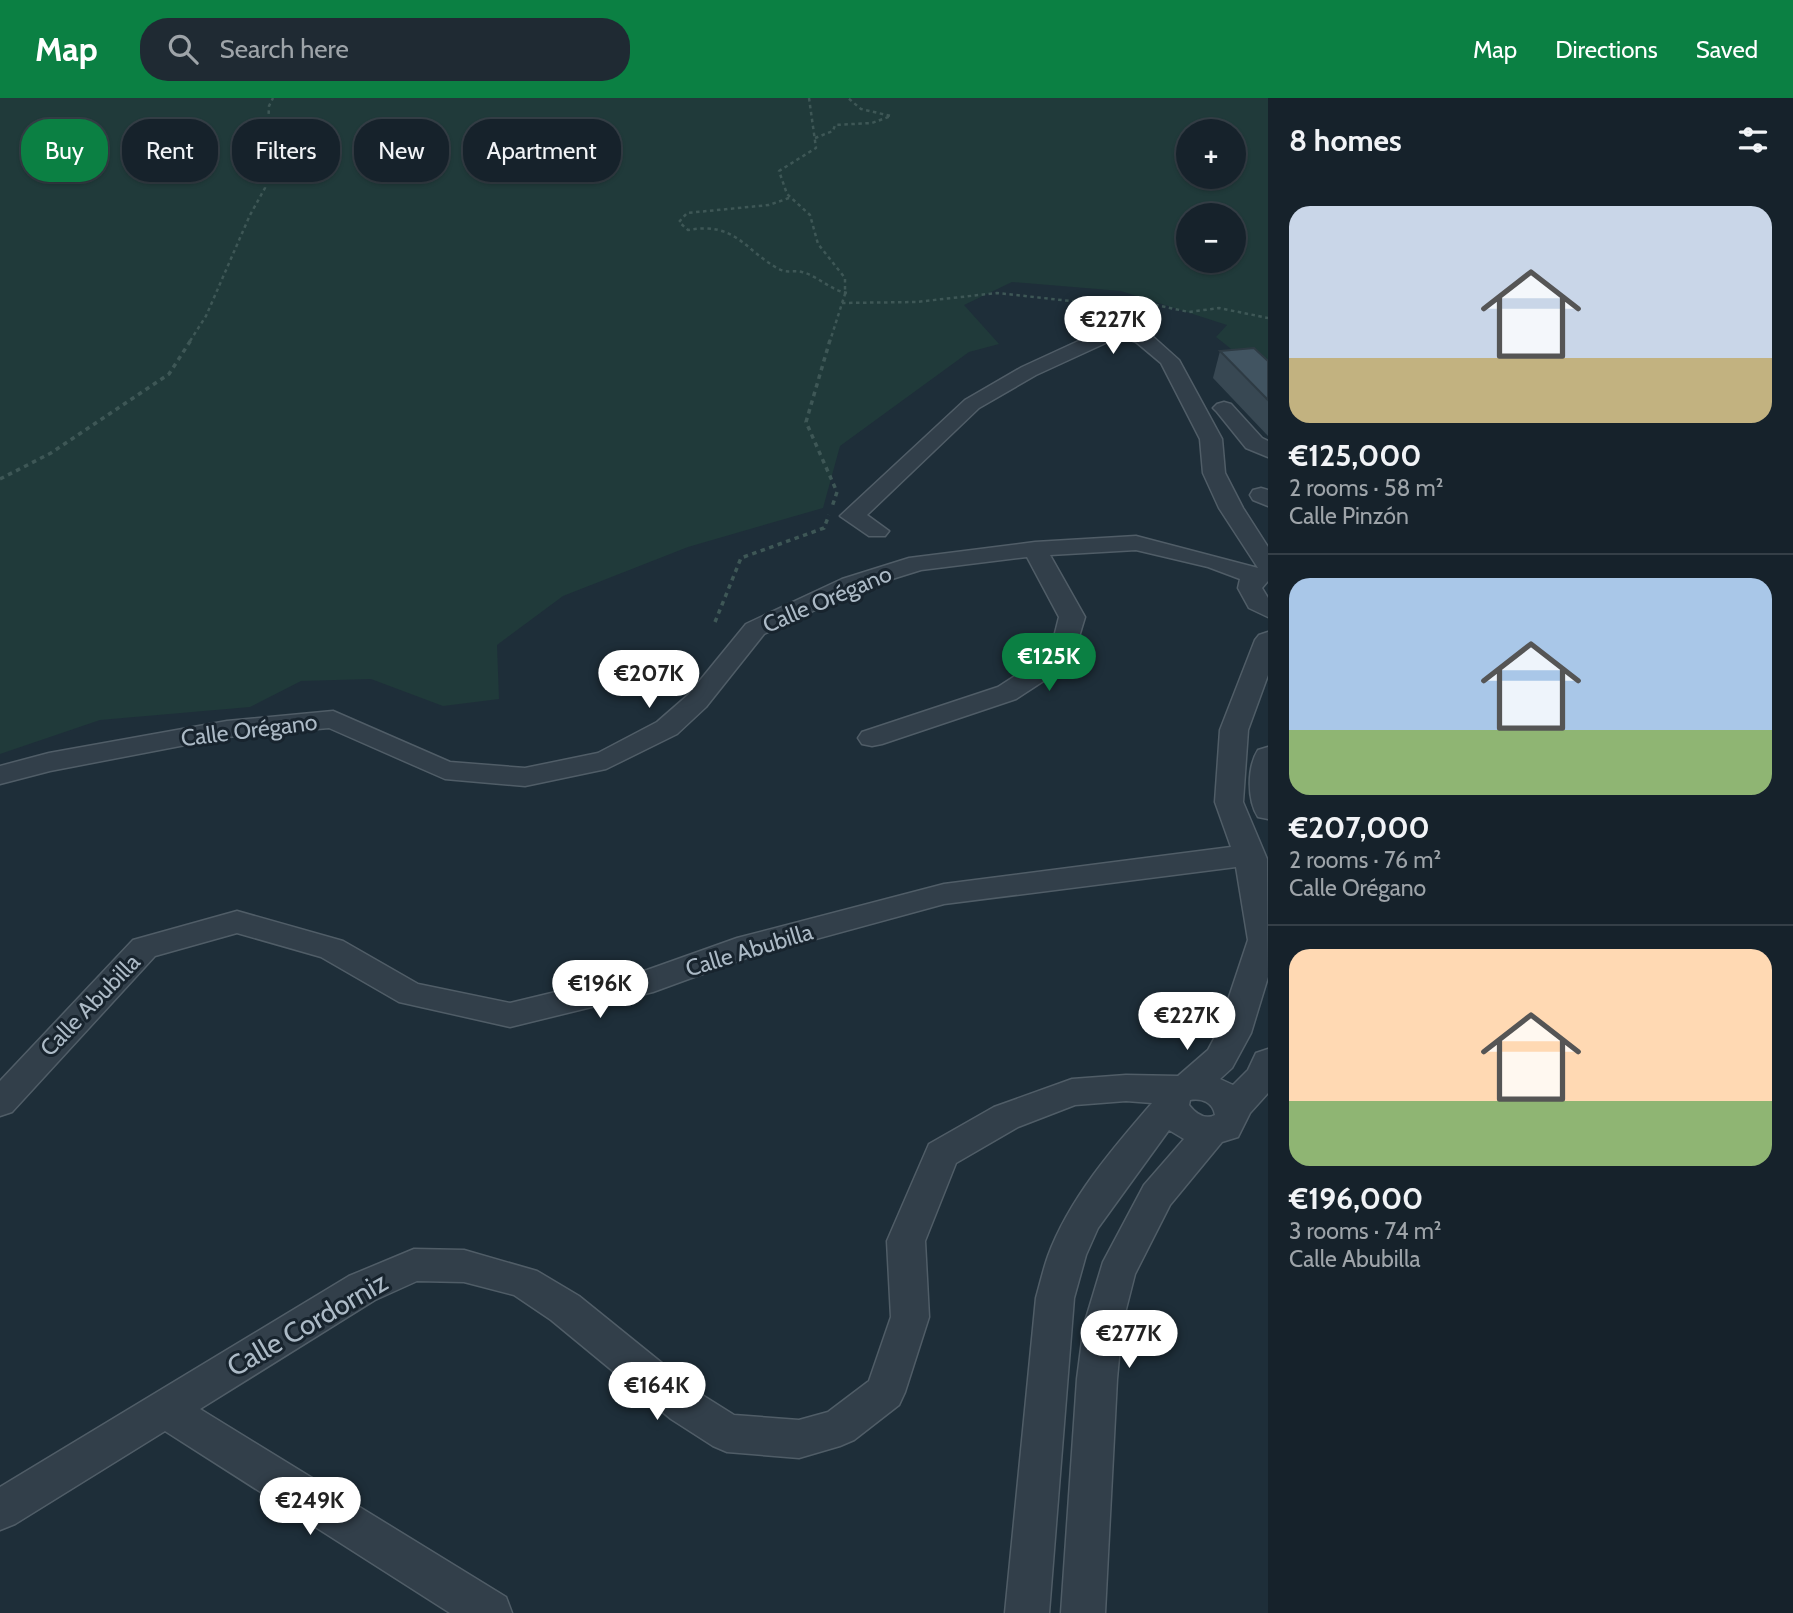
<!DOCTYPE html>
<meta charset="utf-8">
<style>
:root{--surface:#16222b;--page:#1f2a33;--text:#f1f3f6;--muted:#9ea4a9;--line:#353f47;--accent:#0b8043}
body{margin:0;font-family:Cabin,sans-serif;background:var(--page);color:var(--text);height:100vh;display:flex;flex-direction:column;font-size:26px;white-space:nowrap}
*{box-sizing:border-box;margin:0}
p{font-size:23px;color:var(--muted)}
.icon{flex:none;width:38px;height:38px;fill:none;stroke:currentColor;stroke-width:2;stroke-linecap:round;stroke-linejoin:round}
.map{position:relative;flex:1;overflow:hidden}
.sheet{display:flex;flex-direction:column;background:var(--surface);width:525px}
.sheet>*{flex:none}
.guide{position:absolute;left:21px;top:21px;width:665px;height:63px;display:flex;gap:14px}
.buttons{position:absolute;left:1176px;top:21px;display:grid;gap:14px}
.buttons a{display:grid;place-items:center;width:70px;height:70px;border-radius:50%;background:var(--surface);box-shadow:0 2px 5px #0004,0 0 0 2px var(--line);font-size:35px}
.price{position:absolute;translate:-50% -60px;padding:0 16px;border-radius:24px;background:#fff;color:#222;font-size:23px;line-height:46px;filter:drop-shadow(0 2px 4px #0008)}
.price::after{content:'';position:absolute;left:50%;top:42px;width:21px;height:16px;margin-left:-10px;background:inherit;clip-path:polygon(0 0,100% 0,50% 100%)}
.price.active{background:var(--accent);color:#fff}
ul{padding:0;list-style:none}
li{display:grid;align-content:center;gap:14px;height:371px;padding:0 21px}
li+li{border-top:2px solid var(--line)}
li span{display:grid;place-items:center;height:217px;border-radius:21px;color:#555}
li>.icon{margin-inline-start:auto}
span .icon{width:126px;height:126px;fill:#fffc;stroke-width:1}
li b{font-size:30px}
h2{display:flex;justify-content:space-between;align-items:center;height:84px;padding:0 21px;font-size:30px}
.tag{padding:0 24px;border-radius:28px;background:var(--surface);box-shadow:0 2px 5px #0004,0 0 0 2px var(--line);font-size:24px;line-height:63px}
.tag.active{background:var(--accent);color:#fff}
header{display:flex;align-items:center;gap:42px;box-sizing:border-box;height:98px;padding:0 35px;background:var(--accent);color:#fff}
header strong{font-size:33px}
nav{display:flex;gap:38px;margin-inline-start:auto;font-size:24px}
.search{width:490px;height:63px;background:var(--page);display:flex;align-items:center;gap:18px;box-sizing:border-box;padding:0 24px;border-radius:28px;color:var(--muted);font-size:26px}
main{display:flex;flex:1;min-height:0}
.map>svg:first-child{display:block}
</style>
<header>
<strong>Map</strong>
<div class="search"><svg class="icon" aria-label="search" viewBox="0 0 24 24"><circle cx="10" cy="10" r="6"/><path d="M15 15l6 6"/></svg>Search here</div>
<nav><a>Map</a><a>Directions</a><a>Saved</a></nav>
</header>
<main>
<div class="map">
<svg width="1268" height="1515" viewBox="0 0 1268 1515">
<rect width="100%" height="100%" fill="#1e2e39"/>
<path fill="#203a3a" fill-rule="evenodd" d="M0,0H1268V280L1216,239L1227,227L1121,193L1012,184L964,207L999,246L969,254L840,348L823,410L688,449L563,498L497,547L499,601L443,608L371,581L301,583L250,609L100,622L0,656ZM1188,33H1234V79H1188ZM1188,117H1234V163H1188Z"/>
<g fill="none" stroke-linecap="round" stroke-linejoin="round">
<g stroke="#505d67" stroke-width="3">
<path id="minor" d="M1128,228L1150,236L1179,262L1222,341L1225,375L1243,410L1268,449V483L1262,490L1268,500V519L1249,510L1238,490L1240,481L1208,469L1136,452L1050,457L1085,519L1071,565L1016,601L882,646L872,648L862,646L858,640L862,634L998,589L1050,555L1059,519L1027,459L921,472L860,491L764,536L706,609L677,636L606,671L525,688L445,681L329,630L227,639L50,673L0,686V668L49,655L227,623L333,613L450,664L525,670L598,655L657,624L688,597L746,526L842,481L909,460L1035,444L1136,438L1258,470L1219,410L1203,375L1200,341L1161,265L1136,244L1126,240L1110,243L1036,277L979,310L867,417L889,433L885,438H869L840,418L965,302L1022,269L1098,234Z
M1224,304L1231,306L1262,340L1268,343V359L1246,350L1217,314L1213,310L1217,306Z
M1261,390L1268,392V408L1253,402L1250,397L1253,392Z
M1268,534V577L1248,632L1243,704L1267,761L1268,879L1251,935L1232,970L1220,981L1233,987L1248,972L1256,955L1268,951V995L1250,1015L1238,1039L1222,1044L1170,1107L1135,1176L1122,1227L1117,1281L1105,1515H1061L1077,1281L1084,1227L1103,1164L1144,1087L1184,1041L1169,1032L1098,1130L1086,1157L1074,1200L1049,1515H1005L1036,1200C1040,1186 1043,1172 1048,1158C1069,1101 1113,1050 1152,1005L1126,1003L1075,1007L1018,1029L956,1065L925,1143L929,1219L905,1294L899,1307L854,1342L840,1348L799,1360L727,1354L713,1348L671,1321L551,1222L514,1197L464,1184L417,1183L375,1202L200,1311L506,1499L512,1515H450L165,1333L15,1426L0,1432V1389L349,1178L414,1151L464,1152L537,1173L579,1198L699,1295L734,1317L799,1322L828,1314L869,1283L891,1219L887,1143L929,1046L994,1009L1072,981L1126,977L1178,978L1208,952L1217,935L1248,842L1236,769L944,806L746,860L653,894L510,929L399,904L321,859L237,835L155,858L12,1014L0,1018V983L133,842L237,813L343,843L418,886L510,905L647,872L737,840L944,786L1231,749L1215,704L1220,632L1255,542L1259,537ZM1190,1002C1202,1000 1213,1004 1215,1017C1205,1022 1196,1016 1189,1007Z
M1268,649V721L1258,719C1247,702 1247,669 1258,652Z"/>
</g>
<path stroke="#3e5756" stroke-width="2.5" stroke-dasharray="3.5 3.5" stroke-linecap="butt" d="M809,0L816,50L779,73L787,96L810,117L818,146L845,180V196L830,243
M815,40L833,33L835,27L872,25L891,18L861,11L848,0
M789,100L769,107L687,115L679,124L688,132C737,123 745,154 781,172C787,175 795,172 802,174C818,178 830,192 847,195
M842,205L916,204L997,195L1089,205L1128,201L1189,214L1219,210L1268,220
M190,243L206,218L250,117L265,90L269,8L273,0"/>
<path stroke="#3e5756" stroke-width="3.5" stroke-dasharray="4.5 4.5" stroke-linecap="butt" d="M830,242L806,324L837,394L832,409
M0,381L51,355L169,276L191,242
M715,524L741,460L824,430L829,417"/>
<use href="#minor" fill="#323f4a" fill-rule="evenodd"/>
</g>
<path fill="#384853" d="M1220,253L1268,263V338L1213,280Z"/>
<path fill="#415461" stroke="#2e3b44" stroke-width="2" d="M1254,250L1268,263V302L1220,253Z"/>
<g text-anchor="middle" stroke-width="6" stroke-linejoin="round" paint-order="stroke">
<g font-size="23" fill="#acbac6" stroke="#18242e">
<text transform="translate(827 501) rotate(-23)" y="8">Calle Orégano</text>
<text transform="translate(249 632) rotate(-7)" y="8">Calle Orégano</text>
<text transform="translate(749 852) rotate(-17)" y="8">Calle Abubilla</text>
<text transform="translate(90 907) rotate(-46)" y="8">Calle Abubilla</text>
</g>
<g font-size="28" fill="#acbac6" stroke="#18242e">
<text transform="translate(307 1226) rotate(-30)" y="10">Calle Cordorniz</text>
</g>
</g>
</svg>
<div class="buttons">
<a>+</a>
<a>−</a>
</div>
<b class="price" style="left:1113px;top:258px">€227K</b>
<b class="price active" style="left:1049px;top:595px">€125K</b>
<b class="price" style="left:649px;top:612px">€207K</b>
<b class="price" style="left:600px;top:922px">€196K</b>
<b class="price" style="left:1187px;top:954px">€227K</b>
<b class="price" style="left:1129px;top:1272px">€277K</b>
<b class="price" style="left:657px;top:1324px">€164K</b>
<b class="price" style="left:310px;top:1439px">€249K</b>
<div class="guide">
<a class="tag active">Buy</a>
<a class="tag">Rent</a>
<a class="tag">Filters</a>
<a class="tag">New</a>
<a class="tag">Apartment</a>
</div>
</div>
<section class="sheet">
<h2>8 homes<svg class="icon" aria-label="filters" viewBox="0 0 24 24"><path d="M4 7h16M4 17h16"/><circle cx="9" cy="7" r="2"/><circle cx="15" cy="17" r="2"/></svg></h2>
<ul>
<li><span style="background:linear-gradient(#c9d6e8 70%,#c2b280 0)"><svg class="icon" aria-label="home" viewBox="0 0 24 24"><path d="M3 11l9-7 9 7M6 9v11h12V9"/></svg></span><div><b>€125,000</b><p>2 rooms · 58 m²</p><p>Calle Pinzón</p></div></li>
<li><span style="background:linear-gradient(#a9c7e8 70%,#8fb573 0)"><svg class="icon" aria-label="home" viewBox="0 0 24 24"><path d="M3 11l9-7 9 7M6 9v11h12V9"/></svg></span><div><b>€207,000</b><p>2 rooms · 76 m²</p><p>Calle Orégano</p></div></li>
<li><span style="background:linear-gradient(#ffd9b3 70%,#8fb573 0)"><svg class="icon" aria-label="home" viewBox="0 0 24 24"><path d="M3 11l9-7 9 7M6 9v11h12V9"/></svg></span><div><b>€196,000</b><p>3 rooms · 74 m²</p><p>Calle Abubilla</p></div></li>
</ul>
</section>
</main>
